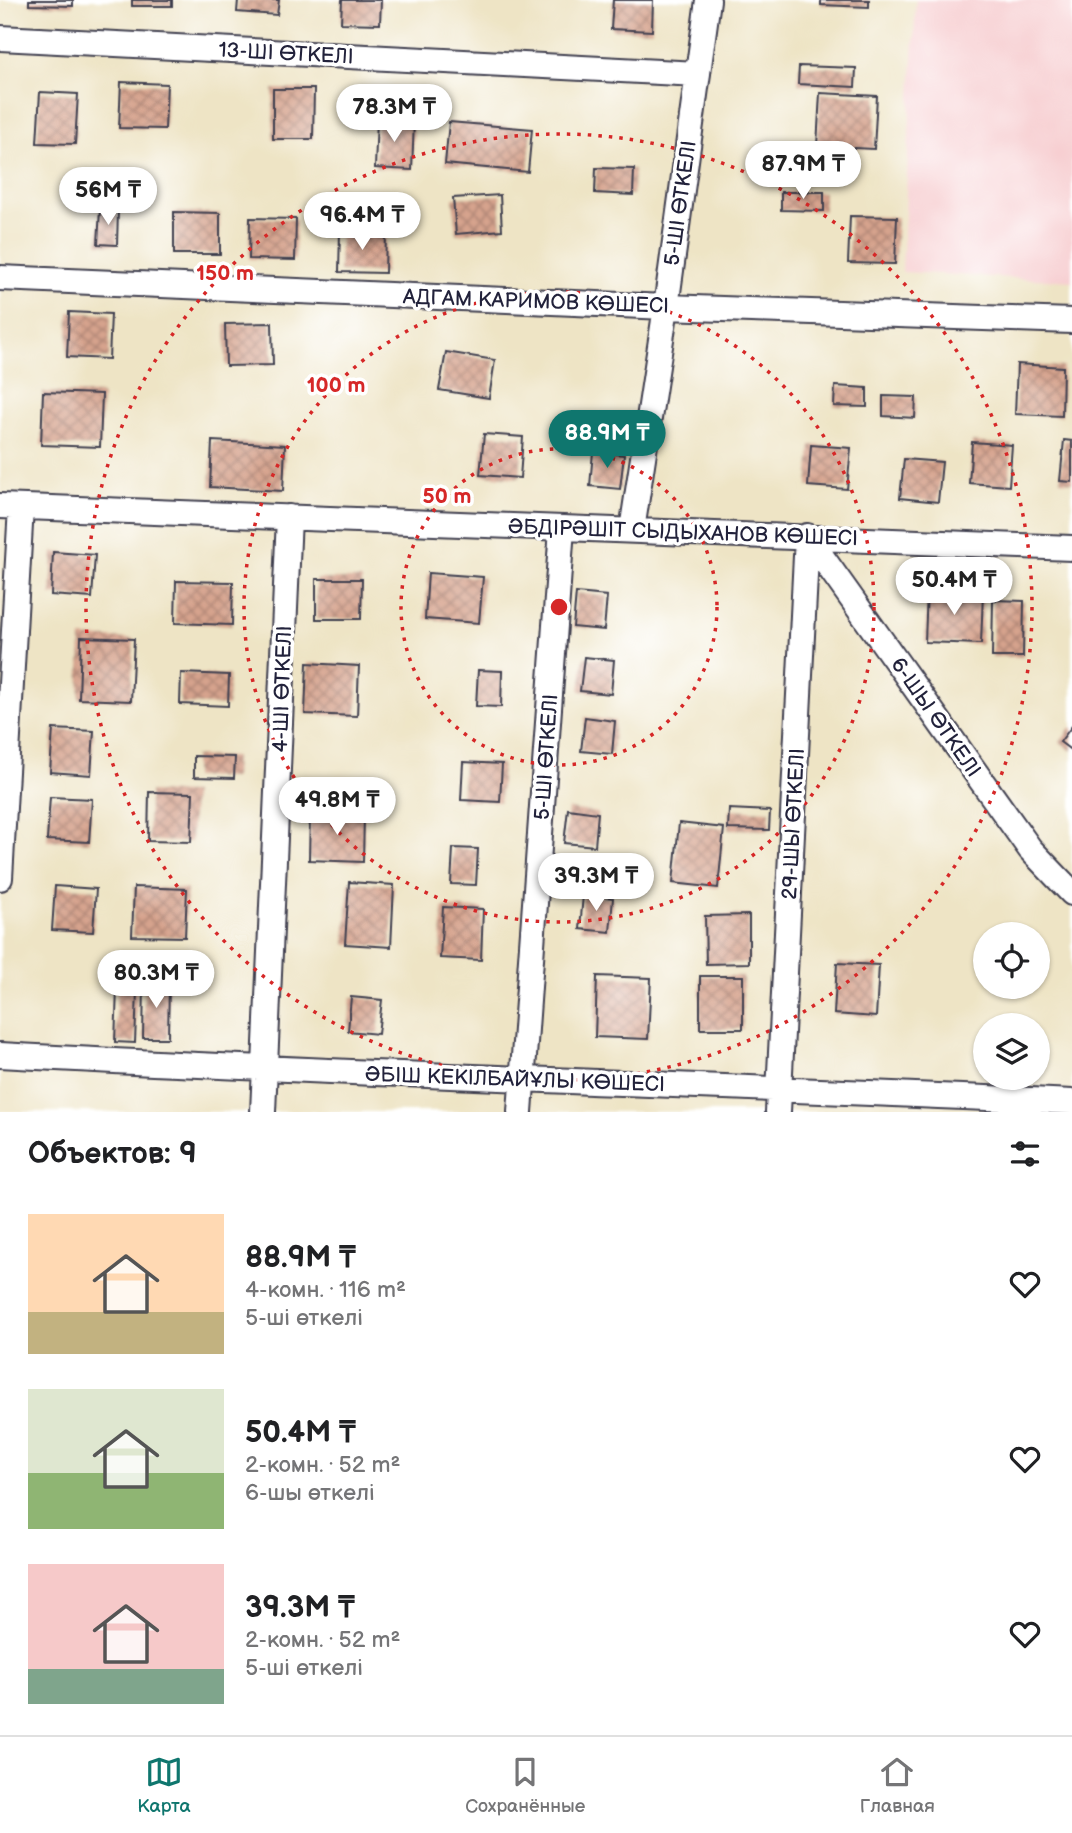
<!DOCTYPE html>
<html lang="ru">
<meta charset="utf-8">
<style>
:root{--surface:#fff;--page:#f2f2f2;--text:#202124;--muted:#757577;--line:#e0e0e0;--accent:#0f766e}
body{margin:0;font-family:"Balsamiq Sans",sans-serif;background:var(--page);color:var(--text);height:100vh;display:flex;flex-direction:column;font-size:26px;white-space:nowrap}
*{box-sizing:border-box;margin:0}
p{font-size:23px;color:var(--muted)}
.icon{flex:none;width:38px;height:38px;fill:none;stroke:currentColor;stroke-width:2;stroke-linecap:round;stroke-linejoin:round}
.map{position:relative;height:1112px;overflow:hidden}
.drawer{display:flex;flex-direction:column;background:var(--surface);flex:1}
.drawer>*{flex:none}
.controls{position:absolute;left:973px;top:922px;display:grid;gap:14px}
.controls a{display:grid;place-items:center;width:77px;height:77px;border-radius:50%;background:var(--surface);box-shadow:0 2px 5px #0004;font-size:35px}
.price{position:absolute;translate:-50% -60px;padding:0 16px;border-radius:24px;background:#fff;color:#222;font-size:23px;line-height:46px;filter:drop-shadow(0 2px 4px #0008)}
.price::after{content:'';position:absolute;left:50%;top:42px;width:21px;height:16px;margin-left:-10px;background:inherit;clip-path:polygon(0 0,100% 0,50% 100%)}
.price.on{background:var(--accent);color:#fff}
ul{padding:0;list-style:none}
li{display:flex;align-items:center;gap:21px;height:175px;padding:0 28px}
li span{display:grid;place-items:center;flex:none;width:196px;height:140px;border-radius:0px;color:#555}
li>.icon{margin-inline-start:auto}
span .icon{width:84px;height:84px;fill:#fffc;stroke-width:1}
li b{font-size:30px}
h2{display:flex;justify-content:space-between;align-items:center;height:84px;padding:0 28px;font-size:30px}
.menu{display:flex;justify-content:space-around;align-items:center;height:98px;border-top:2px solid var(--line);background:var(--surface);font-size:19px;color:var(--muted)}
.menu a{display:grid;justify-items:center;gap:4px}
.menu .on{color:var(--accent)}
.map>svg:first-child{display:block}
</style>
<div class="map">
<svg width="1072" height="1112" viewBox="0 0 1072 1112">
<defs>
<pattern id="building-cross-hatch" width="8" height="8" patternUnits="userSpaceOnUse" patternTransform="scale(1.75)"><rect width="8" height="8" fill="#d6a38d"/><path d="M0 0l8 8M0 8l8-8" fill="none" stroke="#ad8474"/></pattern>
</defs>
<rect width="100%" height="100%" fill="#fff"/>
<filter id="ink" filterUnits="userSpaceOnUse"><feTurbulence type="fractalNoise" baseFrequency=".0143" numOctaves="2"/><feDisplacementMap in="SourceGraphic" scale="14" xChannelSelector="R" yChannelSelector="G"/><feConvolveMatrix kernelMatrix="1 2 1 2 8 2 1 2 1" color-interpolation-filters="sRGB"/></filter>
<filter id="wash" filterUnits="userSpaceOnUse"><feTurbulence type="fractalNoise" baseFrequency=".00686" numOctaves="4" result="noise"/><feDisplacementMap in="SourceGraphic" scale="28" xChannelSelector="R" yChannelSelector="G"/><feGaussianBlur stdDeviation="1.57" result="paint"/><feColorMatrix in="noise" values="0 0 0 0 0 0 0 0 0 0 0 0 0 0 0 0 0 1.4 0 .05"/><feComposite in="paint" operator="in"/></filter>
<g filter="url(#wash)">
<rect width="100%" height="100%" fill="#eee4c5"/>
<path fill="#f7cfd1" d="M916,0H1072V281L902,272Z"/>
<g id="blocks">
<path fill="url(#building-cross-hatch)" d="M29,0H73V6L29,5Z
M132,0H172V6H132Z
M238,0H279L277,15L237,12Z
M342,0H381L380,24L341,23Z
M613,0H653L652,31L611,29Z
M821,0H869V7L821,5Z
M799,66L856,68L855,87L798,84Z
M121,82L167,84L165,129L119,128Z
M273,89H314L313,139H273Z
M40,92L78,94L75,144L37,143Z
M820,93L877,96L874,149L817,146Z
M377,119L414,121L412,170L375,168Z
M449,122L532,129L528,172L445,164Z
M596,168L634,169L633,195L595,193Z
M781,192H824V211L781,210Z
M500,195L502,230L456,234L453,198Z
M100,209L118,210L117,245L98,244Z
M174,212L220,213V254H174Z
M850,216L897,217L895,264L848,263Z
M250,218L296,219L295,260L249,259Z
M340,231L386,232L385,273L339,272Z
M69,312L111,314L109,359L67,357Z
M272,323L273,365L226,366L225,324Z
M446,352L495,360L489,398L439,390Z
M1017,364L1063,367L1062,416L1015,414Z
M835,386L867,388V407L834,406Z
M43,392L102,394L100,447L41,445Z
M883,396L916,397L915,418L883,416Z
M484,434L523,437L520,478L480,475Z
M1064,440L1072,441V482L1060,481Z
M212,441L285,445L283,491L210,487Z
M972,442L1012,445L1009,486L969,483Z
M811,445L851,448L847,489L808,486Z
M593,452L624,455L620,489L590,486Z
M904,459L942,462L938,502L900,498Z
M53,552L95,555L92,598L51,595Z
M428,573L483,577L479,623L425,619Z
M316,579H362L361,619H316Z
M176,581L233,582L232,625L175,623Z
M927,590L983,593L981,644L925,642Z
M576,593L607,596L604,630L573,627Z
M993,600L1024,601L1023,657H992Z
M81,637L134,639L131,701L79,699Z
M584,657L614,660L611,694L580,691Z
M307,663L359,666L357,716L305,714Z
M478,670L502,671L501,707L476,706Z
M181,673L229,675L228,706L180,704Z
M585,717L615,721L612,754L581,751Z
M1072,726V751L1060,742Z
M53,729L94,731L91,775L50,772Z
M194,756L235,757L234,778L194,777Z
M463,762L502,764L500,802L461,800Z
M324,782L377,784L376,804L323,801Z
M149,792L193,793L191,842L148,841Z
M50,797L92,799L89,842L47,840Z
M568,809L598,813L595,846L564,843Z
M729,809L770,811L769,830L728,829Z
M310,813L364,814L363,862L309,860Z
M679,823L724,828L718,888L673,883Z
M453,848L478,849L476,885L451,884Z
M349,882L394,885L391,947L345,944Z
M55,886L96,889L93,932L52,930Z
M134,887L187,889L185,937L132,936Z
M583,895L613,898L610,932L580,929Z
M443,907L483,909L481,960L440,958Z
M749,915V963L706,964L705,916Z
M837,963L879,965L876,1017L834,1014Z
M597,976L651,978L648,1039L595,1037Z
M700,976H743V1029H700Z
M144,983H169L168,1038H143Z
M117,989L137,990L135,1043L115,1042Z
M351,997L382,1000L378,1034L348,1031Z"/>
</g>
</g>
<g filter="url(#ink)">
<use href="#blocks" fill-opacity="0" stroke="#413f50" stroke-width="2"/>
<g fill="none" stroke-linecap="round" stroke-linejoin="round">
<g stroke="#413f50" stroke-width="28">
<path id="minor" d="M0,38L698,74
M0,278L666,307L1072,321
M0,506L1072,548
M632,530L666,307L708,0
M807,536L1030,849L1072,893
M0,878L21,507
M0,1055C357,1075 715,1085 1072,1102
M263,1112L289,517
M520,1112L562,528
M778,1112L807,536"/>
</g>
<use href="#minor" stroke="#fff" stroke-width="24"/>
</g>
</g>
<g fill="none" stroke="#d62828" stroke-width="3.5" stroke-dasharray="3.5 7">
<circle cx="559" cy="607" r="158"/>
<circle cx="559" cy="607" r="315"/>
<circle cx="559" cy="607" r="473"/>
</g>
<g text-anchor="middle" stroke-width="7" stroke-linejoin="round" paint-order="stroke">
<g font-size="21" fill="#22223b" stroke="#fff">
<text transform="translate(286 53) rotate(3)" y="7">13-ШІ ӨТКЕЛІ</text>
<text transform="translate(680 203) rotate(-82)" y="7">5-ШІ ӨТКЕЛІ</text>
<text transform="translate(536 301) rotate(2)" y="7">АДГАМ КАРИМОВ КӨШЕСІ</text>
<text transform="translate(683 532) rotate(2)" y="7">ӘБДІРӘШІТ СЫДЫХАНОВ КӨШЕСІ</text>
<text transform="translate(282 689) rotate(-88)" y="7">4-ШІ ӨТКЕЛІ</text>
<text transform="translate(936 717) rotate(55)" y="7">6-ШЫ ӨТКЕЛІ</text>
<text transform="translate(546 757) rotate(-86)" y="7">5-ШІ ӨТКЕЛІ</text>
<text transform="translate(793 824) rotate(-87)" y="7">29-ШЫ ӨТКЕЛІ</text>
<text transform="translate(515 1079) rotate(2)" y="7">ӘБІШ КЕКІЛБАЙҰЛЫ КӨШЕСІ</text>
</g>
</g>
<circle cx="559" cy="607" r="10" fill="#d62828" stroke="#fff" stroke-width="3.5"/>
<g font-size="21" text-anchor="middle" font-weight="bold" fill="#d62828" stroke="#fff" stroke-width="7" stroke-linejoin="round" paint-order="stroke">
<text x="225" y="280">150 m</text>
<text x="336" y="392">100 m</text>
<text x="447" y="503">50 m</text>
</g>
</svg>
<div class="controls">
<a><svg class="icon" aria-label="locate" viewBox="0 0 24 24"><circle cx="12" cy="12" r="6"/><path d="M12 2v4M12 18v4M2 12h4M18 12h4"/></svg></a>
<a><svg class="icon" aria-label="layers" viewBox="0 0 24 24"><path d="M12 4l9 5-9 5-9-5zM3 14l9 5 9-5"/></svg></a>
</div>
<b class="price" style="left:394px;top:144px">78.3M ₸</b>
<b class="price" style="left:803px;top:201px">87.9M ₸</b>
<b class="price" style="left:108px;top:227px">56M ₸</b>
<b class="price" style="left:362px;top:252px">96.4M ₸</b>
<b class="price on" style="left:607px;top:470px">88.9M ₸</b>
<b class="price" style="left:954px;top:617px">50.4M ₸</b>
<b class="price" style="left:337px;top:837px">49.8M ₸</b>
<b class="price" style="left:596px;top:913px">39.3M ₸</b>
<b class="price" style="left:156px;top:1010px">80.3M ₸</b>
</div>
<section class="drawer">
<h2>Объектов: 9<svg class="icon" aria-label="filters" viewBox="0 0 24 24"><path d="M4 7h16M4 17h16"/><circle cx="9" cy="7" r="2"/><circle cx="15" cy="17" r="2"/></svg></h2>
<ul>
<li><span style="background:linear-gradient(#ffd9b3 70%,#c2b280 0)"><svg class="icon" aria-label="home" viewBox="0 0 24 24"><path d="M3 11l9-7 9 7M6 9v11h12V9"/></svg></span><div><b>88.9M ₸</b><p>4-комн. · 116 m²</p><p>5-ші өткелі</p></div><svg class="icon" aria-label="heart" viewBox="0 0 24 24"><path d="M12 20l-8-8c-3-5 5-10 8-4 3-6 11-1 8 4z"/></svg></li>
<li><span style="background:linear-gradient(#dfe7d0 60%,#8fb573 0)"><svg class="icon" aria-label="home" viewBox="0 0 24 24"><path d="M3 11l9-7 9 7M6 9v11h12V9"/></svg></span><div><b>50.4M ₸</b><p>2-комн. · 52 m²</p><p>6-шы өткелі</p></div><svg class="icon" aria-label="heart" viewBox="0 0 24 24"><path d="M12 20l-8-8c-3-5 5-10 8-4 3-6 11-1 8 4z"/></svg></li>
<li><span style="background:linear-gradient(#f6c9c9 75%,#7fa58c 0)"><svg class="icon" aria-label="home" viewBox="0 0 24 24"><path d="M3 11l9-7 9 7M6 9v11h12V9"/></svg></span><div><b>39.3M ₸</b><p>2-комн. · 52 m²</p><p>5-ші өткелі</p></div><svg class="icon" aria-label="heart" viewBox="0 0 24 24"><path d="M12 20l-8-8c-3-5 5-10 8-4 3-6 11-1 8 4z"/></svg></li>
</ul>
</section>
<nav class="menu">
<a class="on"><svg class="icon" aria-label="map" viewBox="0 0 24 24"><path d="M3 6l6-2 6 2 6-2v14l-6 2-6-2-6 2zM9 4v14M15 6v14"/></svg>Карта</a>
<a><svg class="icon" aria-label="saved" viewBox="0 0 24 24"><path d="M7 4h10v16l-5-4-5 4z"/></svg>Сохранённые</a>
<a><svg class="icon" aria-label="home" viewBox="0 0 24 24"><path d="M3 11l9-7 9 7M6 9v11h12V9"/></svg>Главная</a>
</nav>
